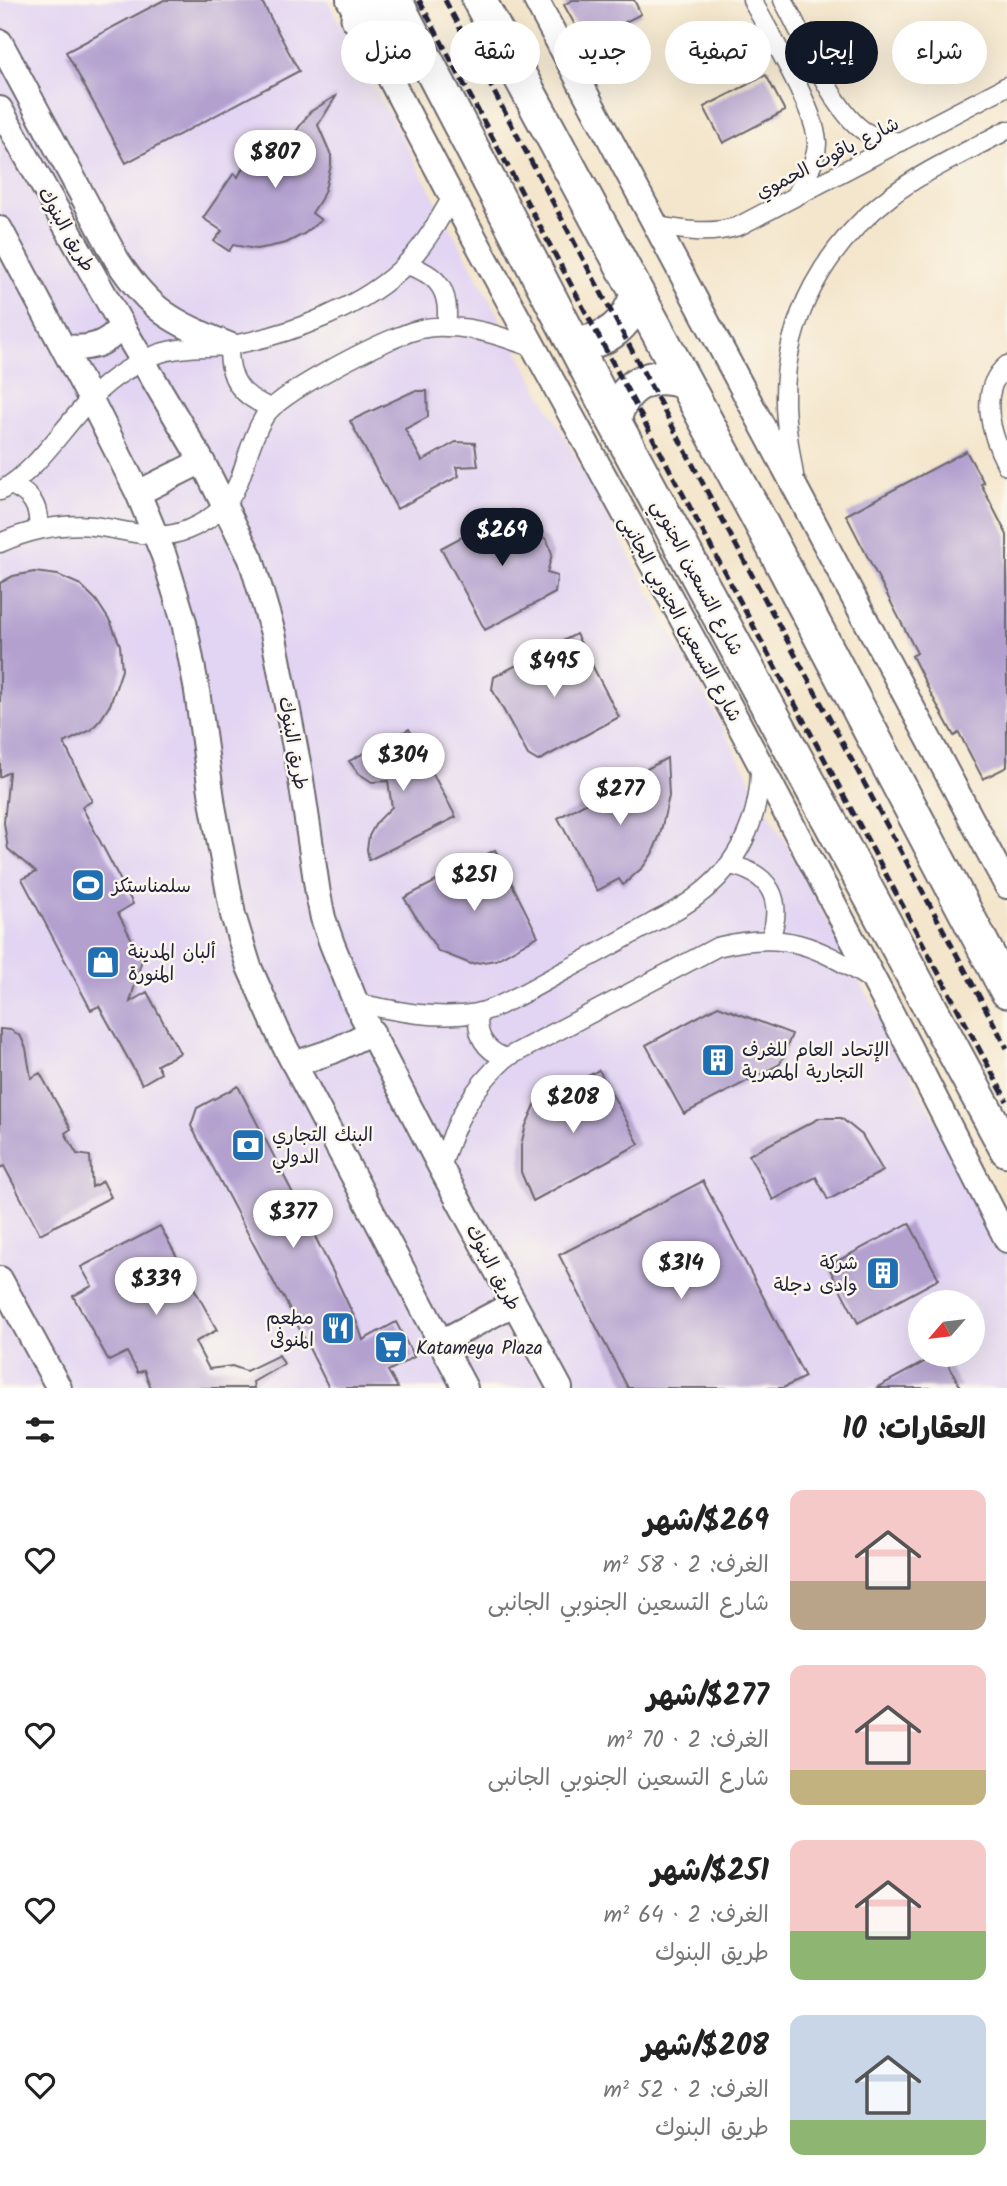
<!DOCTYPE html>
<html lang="ar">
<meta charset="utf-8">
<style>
:root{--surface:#fff;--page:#f2f2f2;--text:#222;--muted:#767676;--accent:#111827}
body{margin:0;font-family:Kalam,"Playpen Sans Arabic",sans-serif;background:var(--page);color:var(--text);direction:rtl;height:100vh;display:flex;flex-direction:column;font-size:26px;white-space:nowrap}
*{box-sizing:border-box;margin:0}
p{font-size:23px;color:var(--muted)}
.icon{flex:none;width:38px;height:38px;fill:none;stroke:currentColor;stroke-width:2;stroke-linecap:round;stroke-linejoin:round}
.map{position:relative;height:1388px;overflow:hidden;direction:ltr}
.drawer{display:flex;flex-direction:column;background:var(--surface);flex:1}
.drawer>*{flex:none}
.hud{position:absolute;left:21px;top:21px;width:966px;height:63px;direction:rtl;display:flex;gap:14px}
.needle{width:46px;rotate:242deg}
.controls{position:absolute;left:908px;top:1290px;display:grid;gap:14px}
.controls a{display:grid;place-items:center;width:77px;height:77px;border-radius:50%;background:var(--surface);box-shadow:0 7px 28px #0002;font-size:35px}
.price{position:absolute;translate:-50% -60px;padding:0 16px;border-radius:24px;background:#fff;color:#222;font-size:23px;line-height:46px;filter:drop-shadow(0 2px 4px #0008)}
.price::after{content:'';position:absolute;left:50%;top:42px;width:21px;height:16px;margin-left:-10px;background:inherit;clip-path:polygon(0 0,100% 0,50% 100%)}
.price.selected{background:var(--accent);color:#fff}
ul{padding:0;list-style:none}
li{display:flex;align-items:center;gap:21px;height:175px;padding:0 21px}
li span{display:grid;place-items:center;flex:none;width:196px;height:140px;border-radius:14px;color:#555}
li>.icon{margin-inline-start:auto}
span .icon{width:84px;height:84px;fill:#fffc;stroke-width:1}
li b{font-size:30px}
h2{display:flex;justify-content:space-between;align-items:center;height:84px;padding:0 21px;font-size:30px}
.pill{padding:0 24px;border-radius:32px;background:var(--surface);box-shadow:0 7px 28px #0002;font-size:24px;line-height:63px}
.pill.selected{background:var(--accent);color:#fff}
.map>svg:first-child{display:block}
</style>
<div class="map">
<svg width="1007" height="1388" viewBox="0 0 1007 1388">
<rect width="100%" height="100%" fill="#fbf7ec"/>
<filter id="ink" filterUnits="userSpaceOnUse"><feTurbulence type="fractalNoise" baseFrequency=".0143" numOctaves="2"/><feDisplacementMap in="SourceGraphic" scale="14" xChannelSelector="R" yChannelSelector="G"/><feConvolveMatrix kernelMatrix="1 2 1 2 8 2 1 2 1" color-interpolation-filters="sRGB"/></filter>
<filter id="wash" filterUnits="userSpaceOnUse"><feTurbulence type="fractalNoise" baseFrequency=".00686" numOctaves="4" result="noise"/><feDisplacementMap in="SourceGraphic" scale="28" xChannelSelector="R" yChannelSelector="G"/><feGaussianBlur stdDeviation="1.57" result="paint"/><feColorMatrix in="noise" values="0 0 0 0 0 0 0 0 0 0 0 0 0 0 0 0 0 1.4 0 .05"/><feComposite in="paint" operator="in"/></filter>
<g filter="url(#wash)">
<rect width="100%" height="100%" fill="#f4e6cc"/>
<path fill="#e2d4f3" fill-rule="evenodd" d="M0,0H327L1007,1251V1388H0ZM920,1302H973V1354H920Z"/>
<g id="blocks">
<path fill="#b3a0cf" d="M164,0H261L299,71L126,163L66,52Z
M572,0H634L641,14L585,43L564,5Z
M766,75L785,111L723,143L704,107Z
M337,95L318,125L331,155V165L325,189L321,199L312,213L321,220L304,234L286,243L268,247L256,249L233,245L229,251L214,241L222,231L203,218L234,173L238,177L252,151L262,144L279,139L287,144L310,112Z
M414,391H427L428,417L405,429L422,461L456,442L475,443L478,466L456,467L459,476L397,509L350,421Z
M966,451L984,483L981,484L1007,535V767L983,779L959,733L954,736L930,692L912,656L917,653L846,515Z
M512,510L527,522L526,526L547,540L552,554L547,573L557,576L555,593L485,630L441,548Z
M34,572L58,575L81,585L96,600L111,623L120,645L122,670L110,705L101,719L91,730L64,743L92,801L82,807L133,904L118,913L142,959L130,1002L147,992L180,1053L157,1065L161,1073L142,1084L99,1006L91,1010L22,879L36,872L8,849L4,823L9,772L0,777V583L13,576Z
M576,634L619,717L538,761L528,755L492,689L494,677Z
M409,729L456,817L369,860L367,849L369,836L376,823L392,807L388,781L372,782L358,773L349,761Z
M667,758L669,796L660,835L652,854L643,867L623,885L619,879L597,891L558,818Z
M495,850L538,936L496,960L471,964L438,951L404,898Z
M718,1006L792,1034L780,1064L684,1114L646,1045Z
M0,1029L11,1030L21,1037L26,1048L31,1078L40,1073L71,1129L65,1133L77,1154L90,1156L92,1187L103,1181L111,1197L40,1234L4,1166L0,1168Z
M599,1070L639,1144L533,1201L521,1172V1145L526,1125L536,1103Z
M238,1086L332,1270L357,1323L363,1340L396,1322L414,1357L388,1371L398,1388H329L282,1294H280L191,1126L197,1108Z
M820,1118H841L862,1135L883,1171L828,1200L816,1177L773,1200L749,1155Z
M703,1181L805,1377L783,1388H628L559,1255Z
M909,1223L939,1279L858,1323L828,1266Z
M160,1226L217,1330L195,1342L209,1369L232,1366L246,1371L279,1355L284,1364L253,1382L254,1388H151L144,1370L138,1373L127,1352L109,1361L73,1296L92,1286L81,1267Z
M939,1354H943L961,1388H876Z"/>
</g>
</g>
<g filter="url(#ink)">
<use href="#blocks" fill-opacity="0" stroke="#6c676e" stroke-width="2"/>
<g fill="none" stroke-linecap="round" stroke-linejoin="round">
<g stroke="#6c676e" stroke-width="21">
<path id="street" d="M752,0C768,31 818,113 817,144C816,163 805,178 796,195
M783,0C803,35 832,110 864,131C875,138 888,140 901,142
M658,226C686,231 710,235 739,226L1007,86
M406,265C439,274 451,292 446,327
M229,345C228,379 240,396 271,408
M1007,365C976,391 992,437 1007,466
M794,475C790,450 785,426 785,401C784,318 826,245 891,196C923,171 971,150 1007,130
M11,485C31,494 40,506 38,528
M0,491C50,464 74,401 125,371C139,363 153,354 168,351C189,346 211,348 232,345C289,335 367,306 407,263C426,243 439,220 452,197
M0,543C30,530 60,523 93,526C125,529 155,543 187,530C251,503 235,466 264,417C279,393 371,347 400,336C414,330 431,326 446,327C477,327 506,338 534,348
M729,865C771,873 784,900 770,939
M356,1003C396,1011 436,1020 477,1013C502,1008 544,981 568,969C596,954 624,939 652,923C667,915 684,907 697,896C738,866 760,819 760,768
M479,1012C475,1035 485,1051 506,1058
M441,1168C455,1122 470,1090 506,1058L717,947C785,930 815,945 873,981"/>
</g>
<g stroke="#6c676e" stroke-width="28">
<path id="secondary" d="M349,0L452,197L730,707L907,1043L1007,1240
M536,0L1007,886
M0,42L117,260C149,310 175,324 229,345
M0,109L122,326L202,461L251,559L273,633L300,773L318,894L323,918L332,944L356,1003L441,1168L560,1388
M0,229L90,398L138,493L164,556L184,622L197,691L213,806L233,915L249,967L281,1039L465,1388
M64,347C89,350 106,345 122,326
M138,493L202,461
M294,1064L333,1051L372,1032
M0,1279L59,1388
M441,1342L513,1304"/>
</g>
<g stroke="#6c676e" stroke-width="37">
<path id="highway" d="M395,0L614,421L1007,1150
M479,0L763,527L1007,991
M358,18L393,0
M575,344C607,342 627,325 637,295
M614,421C622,385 650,370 684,382"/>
</g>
<use href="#street" stroke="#fff" stroke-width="18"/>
<use href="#secondary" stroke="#fff" stroke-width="24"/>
<use href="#highway" stroke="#fff" stroke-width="33"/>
<path stroke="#22223b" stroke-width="5" stroke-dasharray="10 5" stroke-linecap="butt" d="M419,0L1007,1101
M445,0L725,525L1007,1048"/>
</g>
</g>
<defs>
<g id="stadium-square" transform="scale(1.75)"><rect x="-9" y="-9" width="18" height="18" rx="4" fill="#1f6fb2" stroke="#fbf7ec"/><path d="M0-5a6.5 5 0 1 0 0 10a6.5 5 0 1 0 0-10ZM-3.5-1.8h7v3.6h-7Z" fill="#fff"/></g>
<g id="shop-square" transform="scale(1.75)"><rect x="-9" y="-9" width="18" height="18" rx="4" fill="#1f6fb2" stroke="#fbf7ec"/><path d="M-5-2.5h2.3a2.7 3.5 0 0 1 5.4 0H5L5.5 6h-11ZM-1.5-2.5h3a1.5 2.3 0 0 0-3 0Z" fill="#fff"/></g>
<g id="building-square" transform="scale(1.75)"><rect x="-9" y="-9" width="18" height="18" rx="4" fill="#1f6fb2" stroke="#fbf7ec"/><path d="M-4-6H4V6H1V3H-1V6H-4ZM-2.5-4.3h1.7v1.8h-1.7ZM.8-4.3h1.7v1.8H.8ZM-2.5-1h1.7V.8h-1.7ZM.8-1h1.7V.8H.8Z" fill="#fff"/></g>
<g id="bank-square" transform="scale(1.75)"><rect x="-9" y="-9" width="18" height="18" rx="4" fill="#1f6fb2" stroke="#fbf7ec"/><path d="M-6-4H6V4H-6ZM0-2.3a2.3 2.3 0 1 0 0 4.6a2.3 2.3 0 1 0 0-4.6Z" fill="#fff"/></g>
<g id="restaurant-square" transform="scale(1.75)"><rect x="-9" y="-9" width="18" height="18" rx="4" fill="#1f6fb2" stroke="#fbf7ec"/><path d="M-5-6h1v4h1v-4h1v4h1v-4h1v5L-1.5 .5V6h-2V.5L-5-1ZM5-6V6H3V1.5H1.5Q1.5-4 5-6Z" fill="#fff"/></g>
<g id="supermarket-square" transform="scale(1.75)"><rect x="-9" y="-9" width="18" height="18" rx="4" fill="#1f6fb2" stroke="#fbf7ec"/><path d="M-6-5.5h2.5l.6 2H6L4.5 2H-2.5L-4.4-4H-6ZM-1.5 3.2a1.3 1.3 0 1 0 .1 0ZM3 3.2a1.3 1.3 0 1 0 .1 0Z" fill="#fff"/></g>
</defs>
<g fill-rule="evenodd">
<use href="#stadium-square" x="88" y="885"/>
<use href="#shop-square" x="103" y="962"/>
<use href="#building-square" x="718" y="1060"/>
<use href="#bank-square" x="248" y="1145"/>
<use href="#building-square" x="883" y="1273"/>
<use href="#restaurant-square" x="338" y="1328"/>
<use href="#supermarket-square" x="391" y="1347"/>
</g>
<g text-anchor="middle" stroke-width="5" stroke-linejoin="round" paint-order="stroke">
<g font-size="19" fill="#22223b" stroke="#fbf7ec">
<text transform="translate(827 157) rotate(-27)" y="7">شارع ياقوت الحموي</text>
<text transform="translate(67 229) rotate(60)" y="7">طريق البنوك</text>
<text transform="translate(698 577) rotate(62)" y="7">شارع التسعين الجنوبي</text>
<text transform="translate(681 618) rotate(61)" y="7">شارع التسعين الجنوبي الجانبى</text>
<text transform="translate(294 743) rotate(80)" y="7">طريق البنوك</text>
<text transform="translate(494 1267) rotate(62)" y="7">طريق البنوك</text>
</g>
<g font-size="19" fill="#22223b" stroke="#fbf7ec" text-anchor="start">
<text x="112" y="892">سلمناستكز</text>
<text x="128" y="958">ألبان المدينة<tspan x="128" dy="22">المنورة</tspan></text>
<text x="742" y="1056">الإتحاد العام للغرف<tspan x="742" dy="22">التجارية المصرية</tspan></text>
<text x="272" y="1141">البنك التجاري<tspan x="272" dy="22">الدولي</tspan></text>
<text x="858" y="1269" text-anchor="end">شركة<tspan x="858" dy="22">وادى دجلة</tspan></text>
<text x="314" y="1324" text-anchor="end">مطعم<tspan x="314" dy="22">المنوفى</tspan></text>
<text x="416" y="1354">Katameya Plaza</text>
</g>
</g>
</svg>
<div class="controls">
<a><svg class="needle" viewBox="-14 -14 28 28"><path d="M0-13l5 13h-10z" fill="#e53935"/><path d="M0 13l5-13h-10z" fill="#767676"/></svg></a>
</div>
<b class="price" style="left:275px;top:190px">$807</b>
<b class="price selected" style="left:502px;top:568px">$269</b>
<b class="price" style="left:554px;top:699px">$495</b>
<b class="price" style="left:403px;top:793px">$304</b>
<b class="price" style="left:620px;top:827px">$277</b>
<b class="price" style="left:474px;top:913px">$251</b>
<b class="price" style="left:573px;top:1135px">$208</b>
<b class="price" style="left:293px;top:1250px">$377</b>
<b class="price" style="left:681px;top:1301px">$314</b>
<b class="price" style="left:156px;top:1317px">$339</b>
<div class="hud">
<a class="pill">شراء</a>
<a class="pill selected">إيجار</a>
<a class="pill">تصفية</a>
<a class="pill">جديد</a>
<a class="pill">شقة</a>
<a class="pill">منزل</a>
</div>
</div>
<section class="drawer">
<h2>العقارات: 10<svg class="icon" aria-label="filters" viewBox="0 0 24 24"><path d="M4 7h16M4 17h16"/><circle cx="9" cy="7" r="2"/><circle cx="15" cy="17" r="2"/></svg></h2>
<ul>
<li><span style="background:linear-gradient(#f6c9c9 65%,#b9a48a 0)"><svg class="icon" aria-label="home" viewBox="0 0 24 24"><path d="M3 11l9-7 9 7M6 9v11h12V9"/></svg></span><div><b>$269/شهر</b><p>الغرف: 2 · 58 m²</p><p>شارع التسعين الجنوبي الجانبى</p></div><svg class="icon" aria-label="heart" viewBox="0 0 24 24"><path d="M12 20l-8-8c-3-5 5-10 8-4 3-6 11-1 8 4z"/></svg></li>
<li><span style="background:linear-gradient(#f6c9c9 75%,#c2b280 0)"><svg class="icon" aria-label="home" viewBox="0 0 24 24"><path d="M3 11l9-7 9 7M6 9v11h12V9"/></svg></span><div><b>$277/شهر</b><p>الغرف: 2 · 70 m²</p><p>شارع التسعين الجنوبي الجانبى</p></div><svg class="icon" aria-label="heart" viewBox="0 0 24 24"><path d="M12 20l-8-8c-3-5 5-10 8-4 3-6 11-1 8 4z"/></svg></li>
<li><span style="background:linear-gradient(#f6c9c9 65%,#8fb573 0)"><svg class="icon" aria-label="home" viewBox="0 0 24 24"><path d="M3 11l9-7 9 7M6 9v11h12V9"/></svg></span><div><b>$251/شهر</b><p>الغرف: 2 · 64 m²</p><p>طريق البنوك</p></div><svg class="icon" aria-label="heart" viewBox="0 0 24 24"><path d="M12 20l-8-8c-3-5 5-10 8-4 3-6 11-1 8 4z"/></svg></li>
<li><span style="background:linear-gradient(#c9d6e8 75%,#8fb573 0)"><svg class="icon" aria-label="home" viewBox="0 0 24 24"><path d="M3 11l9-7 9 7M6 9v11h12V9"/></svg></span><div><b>$208/شهر</b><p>الغرف: 2 · 52 m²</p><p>طريق البنوك</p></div><svg class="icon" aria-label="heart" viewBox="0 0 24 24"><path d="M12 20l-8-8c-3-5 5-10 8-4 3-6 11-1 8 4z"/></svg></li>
</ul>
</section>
